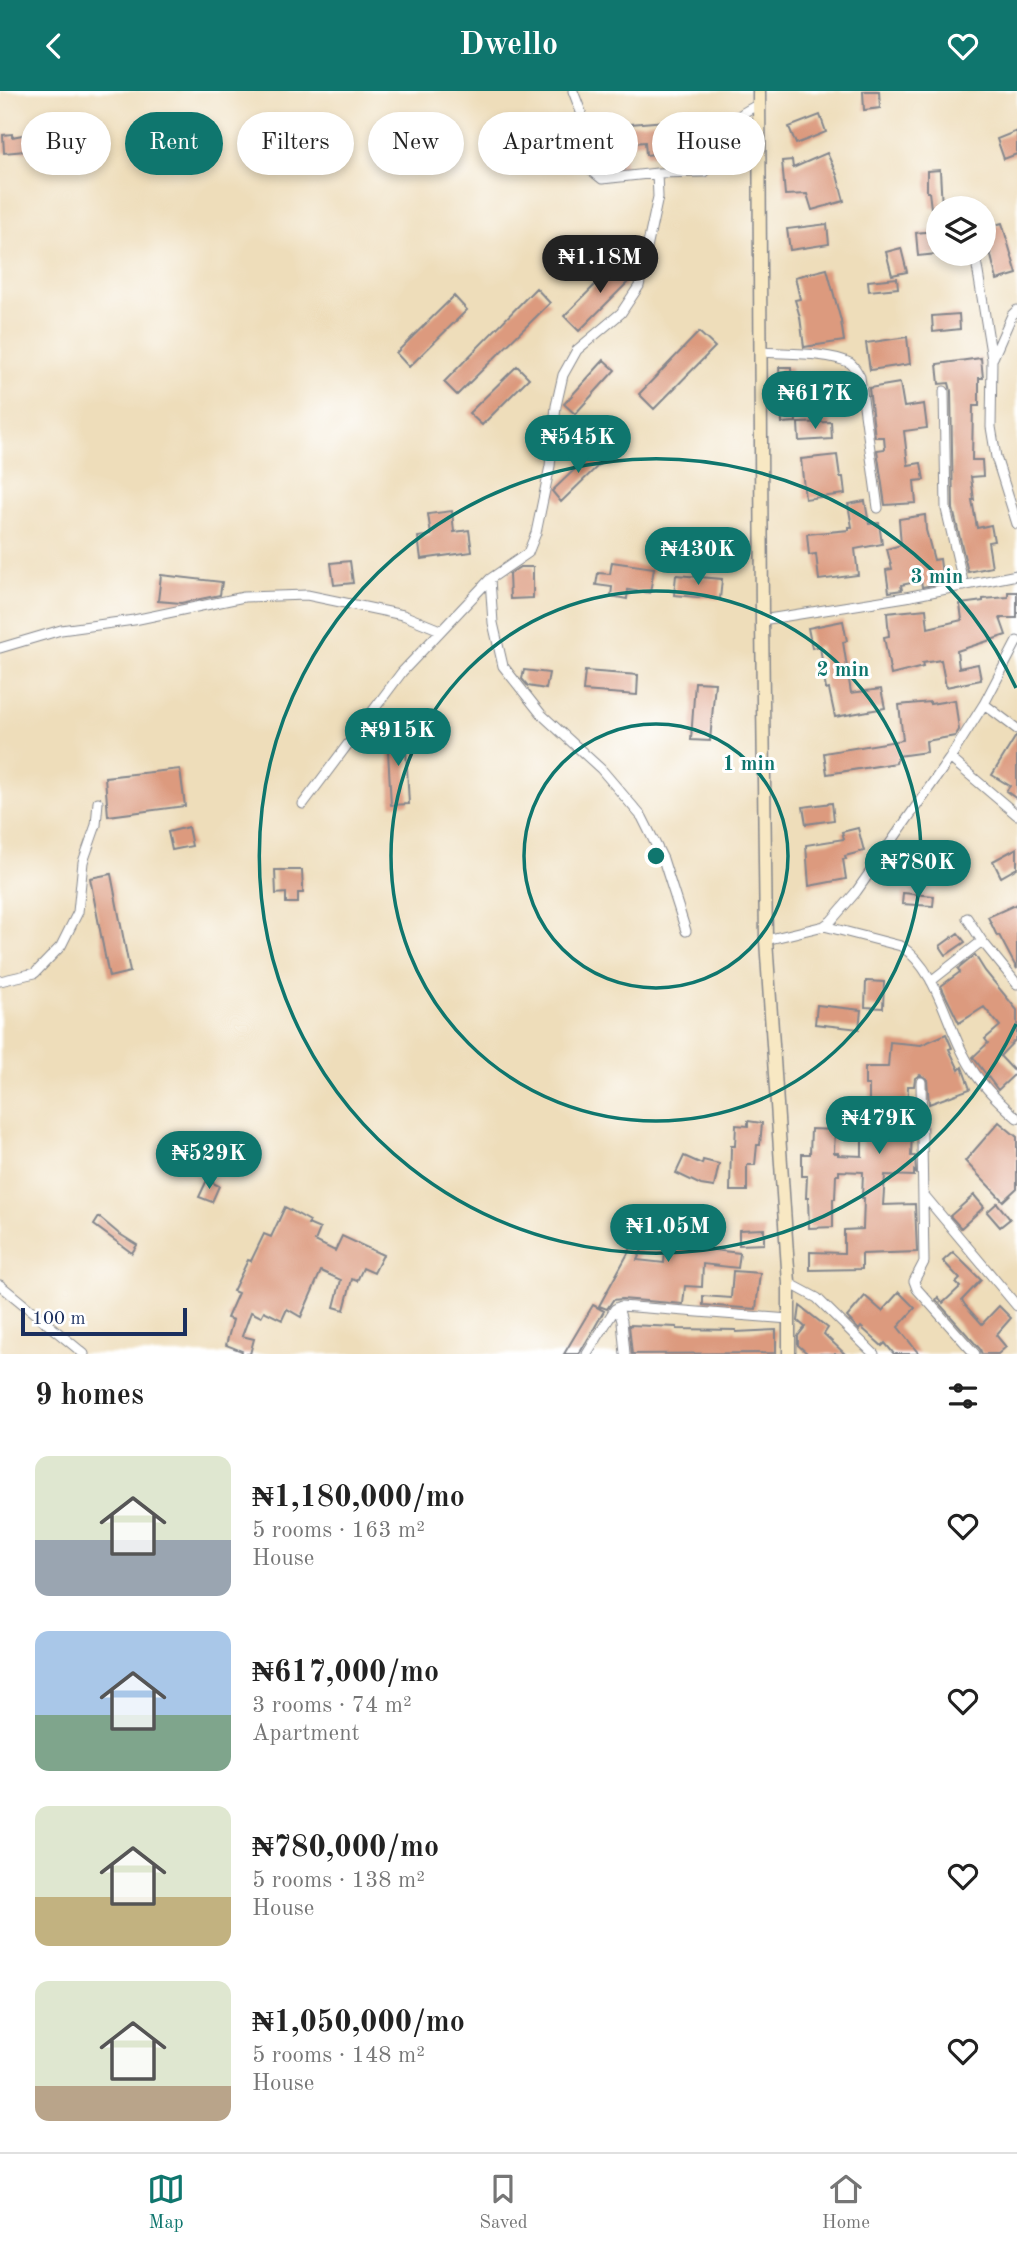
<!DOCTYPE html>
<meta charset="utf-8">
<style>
:root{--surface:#fff;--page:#f2f2f2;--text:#222;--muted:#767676;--line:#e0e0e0;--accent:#0f766e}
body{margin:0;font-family:"Old Standard TT",serif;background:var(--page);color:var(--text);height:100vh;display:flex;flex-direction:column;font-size:26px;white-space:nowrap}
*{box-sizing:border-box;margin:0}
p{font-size:23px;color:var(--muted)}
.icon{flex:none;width:38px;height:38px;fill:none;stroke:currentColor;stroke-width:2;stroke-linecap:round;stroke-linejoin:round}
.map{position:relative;height:1263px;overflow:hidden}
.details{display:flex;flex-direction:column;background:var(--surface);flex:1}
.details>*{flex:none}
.top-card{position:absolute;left:21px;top:21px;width:976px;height:63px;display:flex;gap:14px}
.controls{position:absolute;left:926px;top:105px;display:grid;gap:14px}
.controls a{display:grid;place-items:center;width:70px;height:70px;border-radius:50%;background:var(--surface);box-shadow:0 4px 10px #0003;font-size:35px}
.scale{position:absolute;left:21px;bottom:18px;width:166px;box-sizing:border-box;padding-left:7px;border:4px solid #1b2f5e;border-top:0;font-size:19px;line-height:24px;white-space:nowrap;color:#1b2f5e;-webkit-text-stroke:5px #fff;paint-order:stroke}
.price{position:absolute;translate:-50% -60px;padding:0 16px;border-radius:24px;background:var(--accent);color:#fff;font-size:23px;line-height:46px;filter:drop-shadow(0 2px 4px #0008)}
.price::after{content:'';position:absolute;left:50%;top:42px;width:21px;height:16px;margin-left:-10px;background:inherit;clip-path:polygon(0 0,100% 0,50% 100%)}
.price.current{background:#222;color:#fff}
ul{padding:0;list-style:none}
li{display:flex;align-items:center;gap:21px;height:175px;padding:0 35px}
li span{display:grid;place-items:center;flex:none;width:196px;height:140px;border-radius:14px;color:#555}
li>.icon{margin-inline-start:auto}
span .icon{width:84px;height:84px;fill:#fffc;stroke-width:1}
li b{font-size:30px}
h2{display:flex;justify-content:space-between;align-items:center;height:84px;padding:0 35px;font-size:30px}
.tag{padding:0 24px;border-radius:32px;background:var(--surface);box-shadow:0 4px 10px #0003;font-size:24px;line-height:63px}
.tag.current{background:var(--accent);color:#fff}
header{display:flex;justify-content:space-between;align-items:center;height:91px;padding:0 35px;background:var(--accent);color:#fff;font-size:32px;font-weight:700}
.dock{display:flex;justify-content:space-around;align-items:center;height:98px;border-top:2px solid var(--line);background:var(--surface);font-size:19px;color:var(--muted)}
.dock a{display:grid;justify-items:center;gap:4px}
.dock .current{color:var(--accent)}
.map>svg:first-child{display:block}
</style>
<header><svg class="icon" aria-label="back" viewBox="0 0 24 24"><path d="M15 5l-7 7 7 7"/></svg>Dwello<svg class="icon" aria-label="heart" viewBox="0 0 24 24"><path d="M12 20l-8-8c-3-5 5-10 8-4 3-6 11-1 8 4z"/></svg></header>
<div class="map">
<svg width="1017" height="1263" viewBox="0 0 1017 1263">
<rect width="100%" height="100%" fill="#fff"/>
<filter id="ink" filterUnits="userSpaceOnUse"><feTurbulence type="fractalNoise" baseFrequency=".0143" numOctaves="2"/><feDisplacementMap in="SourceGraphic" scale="14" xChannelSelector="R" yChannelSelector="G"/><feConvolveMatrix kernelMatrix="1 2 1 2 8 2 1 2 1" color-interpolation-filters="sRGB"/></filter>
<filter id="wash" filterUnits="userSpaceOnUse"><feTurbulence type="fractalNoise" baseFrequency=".00686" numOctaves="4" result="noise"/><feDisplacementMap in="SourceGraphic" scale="28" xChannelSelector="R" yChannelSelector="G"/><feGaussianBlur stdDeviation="1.57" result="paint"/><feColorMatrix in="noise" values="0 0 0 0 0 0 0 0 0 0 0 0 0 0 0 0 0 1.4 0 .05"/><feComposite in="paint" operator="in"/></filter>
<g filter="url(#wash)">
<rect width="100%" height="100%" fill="#eeddba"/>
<g id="blocks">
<path fill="#dc9a7e" d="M863,0H879L880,17L864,19Z
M820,24L826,41L796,53L789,36Z
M689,28V33H697L699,74L676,75L675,61L646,64L645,51L623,53L625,78L605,81L603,43L607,42V35Z
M1017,40V63L1004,68L997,48Z
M33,42L36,59L4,62L3,44L12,43V46Z
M827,62L837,84L844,110L812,119L807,103L785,104L782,70L792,69L793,77Z
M940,79L942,117H931L929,101H927V80Z
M1002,132L1017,183L997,189L984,137Z
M827,133L829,153L790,159L787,138Z
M934,140L937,163L918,165L916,142Z
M901,157L907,181L892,184L886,161Z
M621,168L635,182L634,185L579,240L564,225Z
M827,178L841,230L844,250L804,256L800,226L795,209L800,208L795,186Z
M897,187L898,197L869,200L868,190Z
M536,197L550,212L457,304L444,291Z
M454,205L467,219L409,276L396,262Z
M959,223L960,238L933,241L932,225Z
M699,241L715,256L654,318L639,303Z
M907,246L910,273L870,279L866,252Z
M981,267L983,287H979V315H973L972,369H982L983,385L971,386L974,409H972L977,437L991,434L994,450L988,451L992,476L968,481L953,418L951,300L949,292L939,293L937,273Z
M604,269L615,279L575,323L564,313Z
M517,275L529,287L482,334L469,322Z
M779,276H791L792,308H794L796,331L782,332Z
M900,292L904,316L924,313L927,337L904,340L908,374L921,372L924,389L914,390L916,412L885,414L877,359L885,358L884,346H875L869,297Z
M831,331L832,348L799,350L798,332Z
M596,358L605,368L561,411L552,400Z
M837,364L840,386H843L845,403L805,408L801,368Z
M865,410L869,433L879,432L882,453L855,458L858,484L819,489L816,463L809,464L807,443L849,439V436H852L848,413Z
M452,420L454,441L469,439L472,461L421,468L418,446L431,444L428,423Z
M925,424L926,439L934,469L940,468L943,492L922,496L921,490L901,494L902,499L889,501L886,479L892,478L887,458L901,454L899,428Z
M350,470L353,492L334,494L331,472Z
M612,471L654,477L650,502L628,499L627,508L611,505L612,496L596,494L598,482L610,483Z
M520,476H533V507L510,508L509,483Z
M161,484L222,491L220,504L181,512L158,510Z
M676,484L722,488L720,508L674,504Z
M1008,501H1017V527H1000L1006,544L957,560L959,577L978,573L981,589L946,596L941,569L922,572L923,576L891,584L884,546L889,545L887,522L926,518L928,537L962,529L960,513L983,510V508L1008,506Z
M843,530L847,550L843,551L851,602L881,598L885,617L835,626L829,598L826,599L820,555L812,557L808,537Z
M524,579L549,582L546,598L528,595L522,588Z
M585,580L638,584L637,604L583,600Z
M695,591L715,592L710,650L691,649Z
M955,609L959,639L955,645L926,650L927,661L898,665L896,672L827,683L824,662L903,649L899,614L930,611V613Z
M405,640L409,713L391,714L387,642Z
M1016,645H1017V708L1006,700L1010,695L992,684Z
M180,678L185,715L108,725L105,686Z
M832,712L834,729L806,733L803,716Z
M188,736L192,755L172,759L168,741Z
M858,737L864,760L845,765L846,768H843L846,788L809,795L806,754L844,748L842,741Z
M1017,757V777L1001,786L993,770Z
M275,779H302L303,802H298V812H286V802L276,803Z
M111,783L130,881L109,886L90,787Z
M903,802L934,805L933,815L902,813Z
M1017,813V878L999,844L997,845L988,826Z
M958,842L965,851L946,864L940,855Z
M975,864L985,880L1017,919V947L1000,965L1016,982L998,999L973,966L988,952L985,948L1000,935L984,916L959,932L941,895L960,881L958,878Z
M866,890L884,891L883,917L865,916Z
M817,914L861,919L859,938L815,933Z
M946,943L952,957L949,958L959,979L962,976L970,998L929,1013L927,988L920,984L915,987L914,995H908L907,1020H877V1039L912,1040L911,1065H915L916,1082L914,1080V1085L885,1084L883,1114L915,1113L917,1161L862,1163V1178L810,1179V1161L844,1162V1139L863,1138L864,1107H862L863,1081L839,1080V1084H836L835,1108H833V1136L809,1137L808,1107H806L807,1085H802V1063H810L811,1038L835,1039L834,1062H838V1064L862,1065V1031H869V994H865V976H888L890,951L921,954Z
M748,1030L762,1032L760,1054H757L755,1074H747V1100H730L731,1055H735L736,1034L748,1035Z
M999,1031L1017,1046V1097L1003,1110L965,1070Z
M684,1065L702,1073L703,1069L719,1073L714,1096L701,1094L676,1082Z
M207,1089L219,1095L212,1111L199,1106Z
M974,1104L984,1116L961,1137L950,1125Z
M997,1112L1010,1128L1000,1136L987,1121Z
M285,1116L310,1130L308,1133L320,1138L315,1150L335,1160L342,1145L383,1164L374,1182L363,1177L357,1190L352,1188L344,1219L334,1216L341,1189L321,1180L301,1226L287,1218L282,1229L264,1220L261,1226L251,1221L242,1245L254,1248L250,1263H241L242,1260L226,1254L233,1229L227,1227L238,1202L233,1200L248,1169L251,1170L264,1143L271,1146Z
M669,1118L691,1123V1126L709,1132L703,1158L740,1162L738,1177L703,1173L702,1196L685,1195L683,1213L622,1208L613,1209L607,1218L599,1215L643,1135L652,1140L637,1169L664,1172Z
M99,1126L118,1142L137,1154L132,1162L94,1134Z
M764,1138V1153L739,1154V1139Z
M953,1161L981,1189L962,1209L965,1214L982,1233L999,1215L1011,1227L996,1244L1006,1256L998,1263H982L980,1258L936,1209L938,1206L943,1212L960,1196L956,1192L960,1188L943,1170Z
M733,1180L760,1182L756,1218L703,1214V1205L731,1207Z
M899,1201L915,1217L898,1236L919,1263H894L885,1252L882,1255L861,1236L859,1239L847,1226L865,1205L882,1220Z
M593,1214L604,1220L591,1243L579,1263H564Z
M800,1215L828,1237L824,1243L845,1263H808L798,1254V1245L805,1236L798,1230Z
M629,1234L677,1236V1238L736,1239V1241L776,1239V1262L632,1263Z"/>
</g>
</g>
<g filter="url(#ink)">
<use href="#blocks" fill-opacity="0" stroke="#84868c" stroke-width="2"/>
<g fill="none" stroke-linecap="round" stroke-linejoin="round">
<g stroke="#84868c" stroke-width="11">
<path id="minor" d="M573,0L581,21L591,79L602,88L657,82L704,81C715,68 717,50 727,37C736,25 746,20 759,13
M975,163L992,268L991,336L996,366L1017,433
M761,261C785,263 829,261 850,272C855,276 857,280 860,286L878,417
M993,267L1012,224L1017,219
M944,300L946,418L964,495
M490,488L493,532L503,575L541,623L601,678L642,726L663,768L686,840
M762,529L906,506L1017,484
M0,557L61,539L134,529L244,506L307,504L403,524L440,539
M984,613L1017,638
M950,667L1017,724
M303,713L402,581L490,488L528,462L536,442L550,375L556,315L563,284L577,259L621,222L639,195L658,106L657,82
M967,827L982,850L1017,893
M824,835L901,855C937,879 945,930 965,966C978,991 996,1008 1017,1027
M766,849L824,835L831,830L856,801L950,667L984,613L1017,550
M0,890L35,882L61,855L78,821L83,771L96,734L98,711
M931,890L982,850
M921,991L924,1171L914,1190L917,1198L975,1263
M924,1104L1017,1215
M789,1192L817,1207L874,1263
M0,1194L84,1263
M618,1216L622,1230L625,1263
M587,1263L615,1218L621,1215L789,1228"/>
</g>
<g stroke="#84868c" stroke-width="15">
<path id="secondary" d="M759,0L762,529L766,849L789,1192V1263"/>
</g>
<use href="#minor" stroke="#fff" stroke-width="9"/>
<use href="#secondary" stroke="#f8e8c3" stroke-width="12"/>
</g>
</g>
<g fill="none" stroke="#0f766e" stroke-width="3.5">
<circle cx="656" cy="765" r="132"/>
<circle cx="656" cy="765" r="265"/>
<path d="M1016 933A397 397 0 1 1 1016 597"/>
</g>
<circle cx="656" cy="765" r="10" fill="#0f766e" stroke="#fff" stroke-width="3.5"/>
<g font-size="21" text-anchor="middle" font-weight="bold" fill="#0f766e" stroke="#fff" stroke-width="6" stroke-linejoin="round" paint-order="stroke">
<text x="937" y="492">3 min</text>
<text x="843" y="585">2 min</text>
<text x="749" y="679">1 min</text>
</g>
</svg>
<div class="controls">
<a><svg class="icon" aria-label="layers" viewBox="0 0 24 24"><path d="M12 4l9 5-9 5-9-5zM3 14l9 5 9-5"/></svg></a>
</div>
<div class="scale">100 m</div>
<b class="price current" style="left:600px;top:204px">₦1.18M</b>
<b class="price" style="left:815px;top:340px">₦617K</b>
<b class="price" style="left:578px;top:384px">₦545K</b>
<b class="price" style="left:698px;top:496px">₦430K</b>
<b class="price" style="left:398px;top:677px">₦915K</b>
<b class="price" style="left:918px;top:809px">₦780K</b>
<b class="price" style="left:879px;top:1065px">₦479K</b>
<b class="price" style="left:209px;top:1100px">₦529K</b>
<b class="price" style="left:668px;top:1173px">₦1.05M</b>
<div class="top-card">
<a class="tag">Buy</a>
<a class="tag current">Rent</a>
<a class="tag">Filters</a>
<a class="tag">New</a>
<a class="tag">Apartment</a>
<a class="tag">House</a>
</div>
</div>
<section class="details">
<h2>9 homes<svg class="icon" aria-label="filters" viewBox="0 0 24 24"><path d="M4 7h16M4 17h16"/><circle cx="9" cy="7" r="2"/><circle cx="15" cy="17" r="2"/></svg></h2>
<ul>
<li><span style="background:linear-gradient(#dfe7d0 60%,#9aa5b1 0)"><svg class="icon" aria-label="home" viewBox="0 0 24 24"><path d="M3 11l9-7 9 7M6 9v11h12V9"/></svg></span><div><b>₦1,180,000/mo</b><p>5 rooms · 163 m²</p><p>House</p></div><svg class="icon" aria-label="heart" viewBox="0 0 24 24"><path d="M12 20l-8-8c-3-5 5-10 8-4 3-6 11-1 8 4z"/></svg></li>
<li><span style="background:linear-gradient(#a9c7e8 60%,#7fa58c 0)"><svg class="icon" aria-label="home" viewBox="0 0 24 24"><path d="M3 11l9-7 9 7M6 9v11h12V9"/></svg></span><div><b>₦617,000/mo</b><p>3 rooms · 74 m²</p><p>Apartment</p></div><svg class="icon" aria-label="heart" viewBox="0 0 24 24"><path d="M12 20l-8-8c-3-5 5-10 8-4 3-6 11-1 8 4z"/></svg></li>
<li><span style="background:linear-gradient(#dfe7d0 65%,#c2b280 0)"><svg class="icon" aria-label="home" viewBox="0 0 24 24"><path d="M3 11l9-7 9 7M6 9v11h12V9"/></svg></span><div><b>₦780,000/mo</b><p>5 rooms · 138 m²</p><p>House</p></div><svg class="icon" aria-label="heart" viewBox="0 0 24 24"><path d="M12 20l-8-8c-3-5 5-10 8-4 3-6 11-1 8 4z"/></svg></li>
<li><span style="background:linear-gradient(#dfe7d0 75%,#b9a48a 0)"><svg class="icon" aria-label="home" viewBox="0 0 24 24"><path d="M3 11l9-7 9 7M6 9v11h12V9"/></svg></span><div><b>₦1,050,000/mo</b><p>5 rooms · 148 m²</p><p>House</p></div><svg class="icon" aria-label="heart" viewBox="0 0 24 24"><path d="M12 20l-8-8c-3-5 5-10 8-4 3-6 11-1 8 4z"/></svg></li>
</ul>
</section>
<nav class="dock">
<a class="current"><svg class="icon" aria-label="map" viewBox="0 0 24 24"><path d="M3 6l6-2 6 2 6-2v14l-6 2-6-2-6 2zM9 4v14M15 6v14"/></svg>Map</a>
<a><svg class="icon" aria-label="saved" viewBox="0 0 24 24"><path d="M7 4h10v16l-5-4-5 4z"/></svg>Saved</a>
<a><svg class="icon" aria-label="home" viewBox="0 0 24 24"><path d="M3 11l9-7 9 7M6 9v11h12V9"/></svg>Home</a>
</nav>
